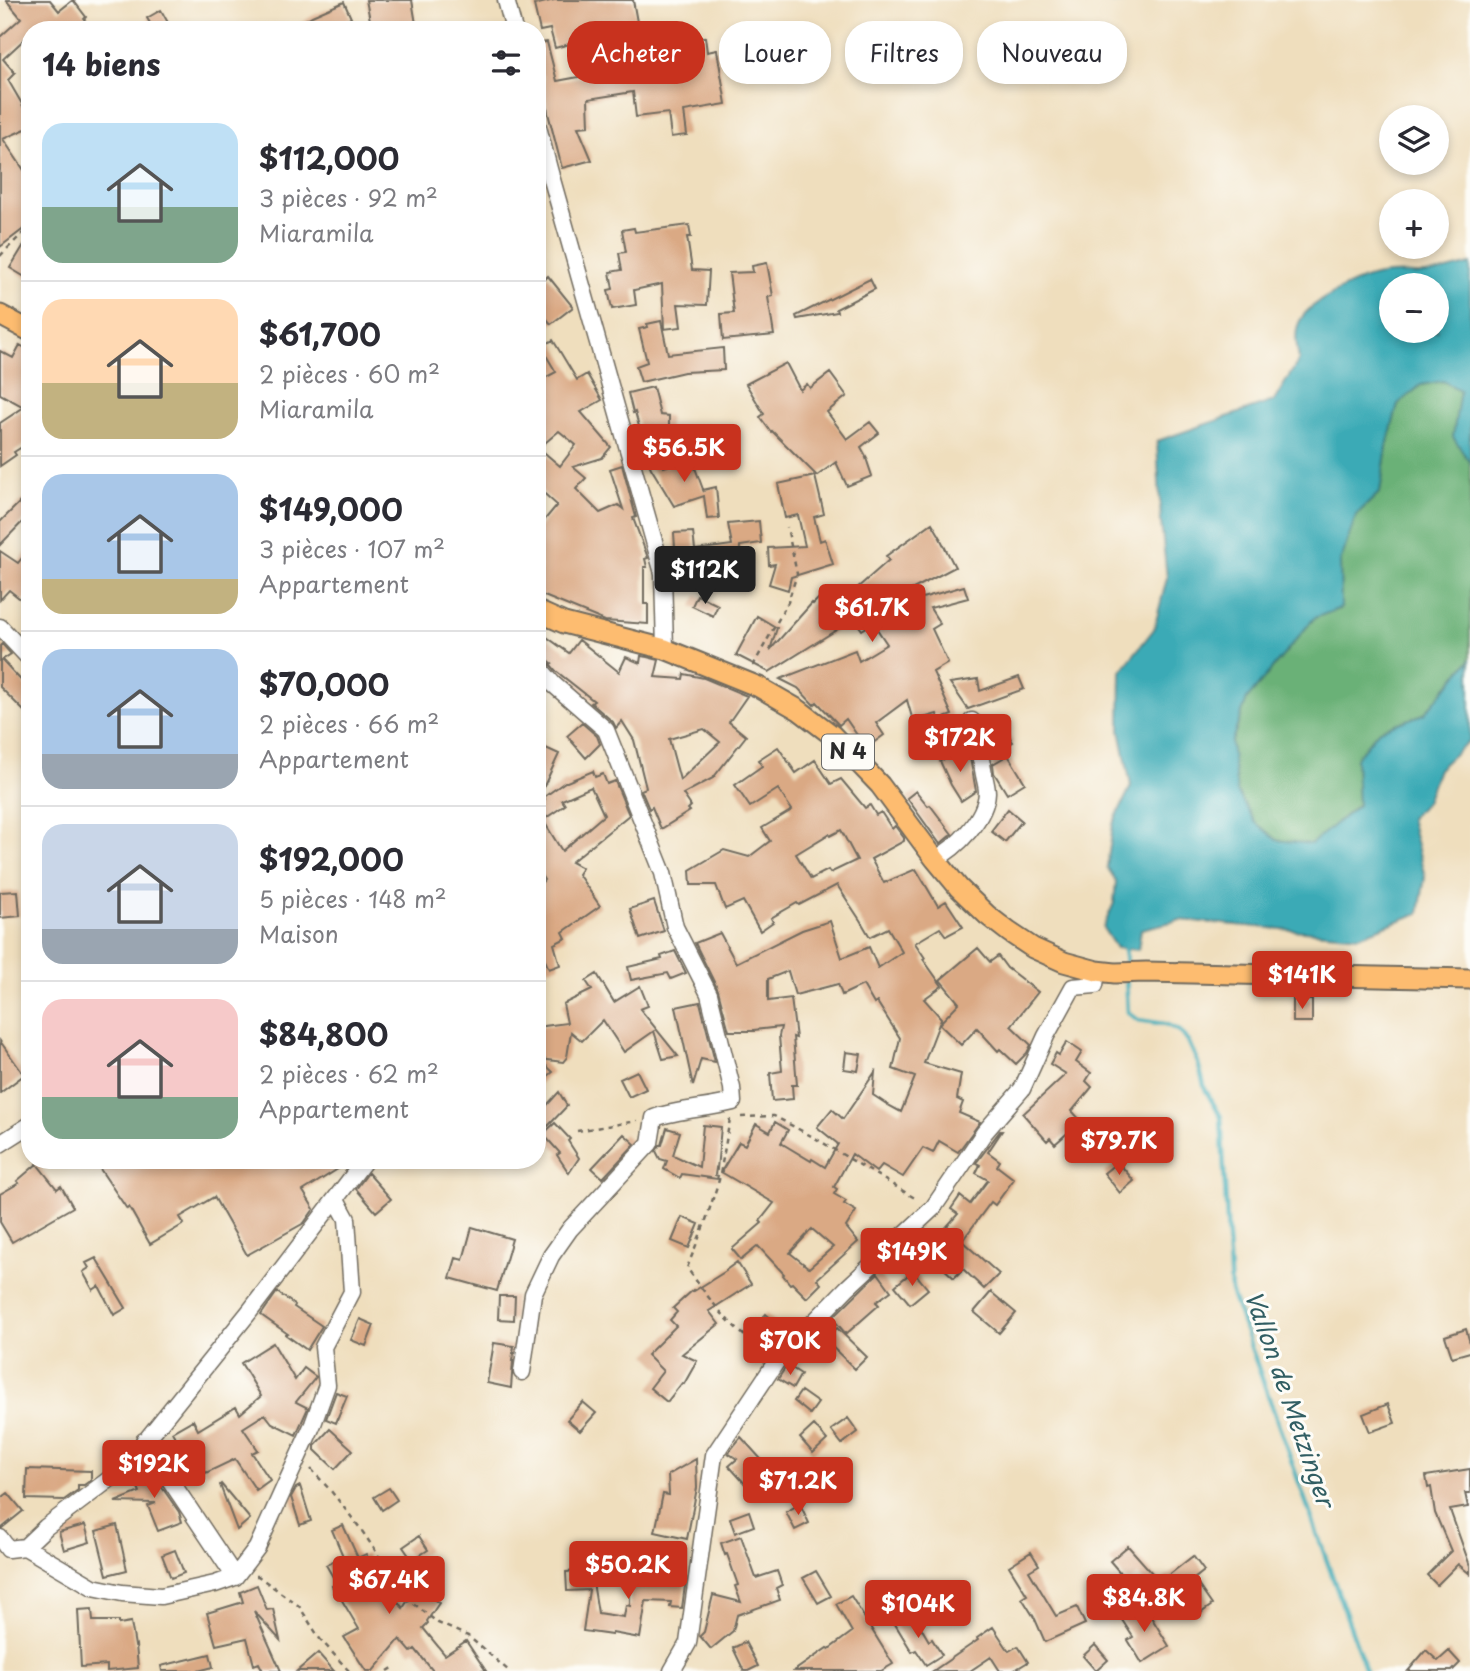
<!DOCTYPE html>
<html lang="fr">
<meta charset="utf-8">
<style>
:root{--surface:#fff;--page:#f7f7f7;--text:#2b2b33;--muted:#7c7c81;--line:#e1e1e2;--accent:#c8321e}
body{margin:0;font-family:"Playpen Sans",sans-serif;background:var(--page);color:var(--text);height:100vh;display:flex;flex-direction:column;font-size:26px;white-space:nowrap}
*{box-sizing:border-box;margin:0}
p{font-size:23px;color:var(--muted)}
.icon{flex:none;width:38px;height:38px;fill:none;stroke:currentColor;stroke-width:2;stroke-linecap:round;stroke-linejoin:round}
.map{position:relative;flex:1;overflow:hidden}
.sheet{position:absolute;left:21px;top:21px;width:525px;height:1148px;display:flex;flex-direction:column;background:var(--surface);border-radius:28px;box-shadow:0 4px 10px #0003}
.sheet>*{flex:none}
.top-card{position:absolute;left:567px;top:21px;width:665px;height:63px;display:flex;gap:14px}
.tools{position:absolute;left:1379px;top:105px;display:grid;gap:14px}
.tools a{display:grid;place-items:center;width:70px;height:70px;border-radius:50%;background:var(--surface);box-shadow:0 4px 10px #0003;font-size:35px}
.price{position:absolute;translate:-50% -60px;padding:0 16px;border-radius:7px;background:var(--accent);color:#fff;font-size:23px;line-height:46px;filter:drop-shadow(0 2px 4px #0008)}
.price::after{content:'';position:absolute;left:50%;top:42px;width:21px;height:16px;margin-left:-10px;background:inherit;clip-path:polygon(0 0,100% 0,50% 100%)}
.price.on{background:#222;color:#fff}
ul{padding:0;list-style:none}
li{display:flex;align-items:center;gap:21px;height:175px;padding:0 21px}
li+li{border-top:2px solid var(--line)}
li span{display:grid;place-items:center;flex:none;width:196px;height:140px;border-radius:21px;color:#555}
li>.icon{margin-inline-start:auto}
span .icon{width:84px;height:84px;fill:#fffc;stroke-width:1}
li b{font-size:30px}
h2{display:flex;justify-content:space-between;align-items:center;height:84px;padding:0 21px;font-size:30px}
.pill{padding:0 24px;border-radius:28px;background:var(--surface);box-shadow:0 4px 10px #0003;font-size:24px;line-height:63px}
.pill.on{background:var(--accent);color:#fff}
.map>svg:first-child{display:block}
</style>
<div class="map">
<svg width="1470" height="1671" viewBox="0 0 1470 1671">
<rect width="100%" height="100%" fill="#fdfcf7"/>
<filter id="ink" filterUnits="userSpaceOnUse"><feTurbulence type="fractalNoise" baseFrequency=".0143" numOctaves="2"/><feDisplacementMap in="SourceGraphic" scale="14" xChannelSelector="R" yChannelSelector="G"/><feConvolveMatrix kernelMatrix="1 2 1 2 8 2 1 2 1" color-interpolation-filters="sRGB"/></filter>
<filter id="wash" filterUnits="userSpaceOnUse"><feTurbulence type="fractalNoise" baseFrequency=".00686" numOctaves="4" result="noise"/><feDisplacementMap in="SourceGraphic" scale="28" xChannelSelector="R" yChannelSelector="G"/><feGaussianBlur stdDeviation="1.57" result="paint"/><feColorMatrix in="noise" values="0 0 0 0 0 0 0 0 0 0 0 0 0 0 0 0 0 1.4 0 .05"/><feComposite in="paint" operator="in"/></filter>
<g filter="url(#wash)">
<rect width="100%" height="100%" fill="#efdebd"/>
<path fill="#6bb177" stroke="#4b6e51" stroke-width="2" d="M1443,381L1460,390L1453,437L1470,463V660L1424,714L1379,730L1356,758L1358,804L1311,845L1277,840L1255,823L1237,792L1231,744L1247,699L1314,618L1341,608L1340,563L1356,515L1380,492L1387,446L1398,404L1421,385Z"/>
<path fill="#3aaab6" stroke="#326a70" stroke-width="2" fill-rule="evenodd" d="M1470,264V463L1453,437L1460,390L1443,381L1421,385L1398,404L1387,446L1380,492L1356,515L1340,563L1341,608L1314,618L1247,699L1231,743L1237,792L1255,822L1277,840L1311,844L1358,805L1356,758L1379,730L1424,714L1470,660V740L1438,769L1426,802L1410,818L1425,877L1419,913L1359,936L1180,920L1141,929L1138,950L1116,948L1103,928L1114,903L1116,881L1107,867L1113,824L1131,786L1120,730L1121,671L1154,629L1167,578L1161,522L1157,441L1274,401L1299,360C1297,347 1293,331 1301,319C1311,301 1360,278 1380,275C1394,272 1409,274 1423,274C1439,273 1454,268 1470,264ZM1391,285H1437V331H1391Z"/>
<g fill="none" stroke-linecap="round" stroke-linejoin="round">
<path stroke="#3aaab6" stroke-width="4.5" d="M1105,0L1113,2L1135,0
M1125,945L1126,968
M1126,977L1128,1012L1138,1020L1165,1024L1180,1031L1189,1043L1198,1063L1205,1089L1221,1117L1231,1291L1366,1671"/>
</g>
<g id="blocks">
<path fill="#daa984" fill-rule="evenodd" d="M6,0H50L59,11L73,0L86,17L84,19L92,30H30V34L3,59L15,73L8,80L22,104L30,122V127L3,139L24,170L30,165V224L0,247V37L21,18Z
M366,0H412L417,30H372Z
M554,0H633L641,44L655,42L656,44L705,37L707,52L717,50L726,104L684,111L687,135L671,137L668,113L636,117L633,92L588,99L589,126L578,127L592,160L562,168L548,113L543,75L540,76L537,65V57L541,56L539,43L547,42L557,81L616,70L605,27L580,34L581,41L555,48L550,29L540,31L534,5Z
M344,2L351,18L322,30H290L312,16Z
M161,10L172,30H154L147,18Z
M689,225L691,237H687L692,270L709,271L707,305L678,304L681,327L664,329L662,284L634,290L636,305L612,309L608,290L613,289L610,272L622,270L619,253L626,252L622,230L634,228L635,232Z
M30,235V280L10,268Z
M767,263L773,296L768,297L774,335L723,340L721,314L734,313L729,273L753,272L752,266Z
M548,276L573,307L551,324L537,307V285Z
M870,279L875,289L836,309L837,312L797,319L796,316Z
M661,321L668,354L723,348L724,370L684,372L641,382L636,366L647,362L639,329L648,327L647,324Z
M553,340L577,380L587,374L602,400L581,412L611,447L602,458L573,467L586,478L576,489L600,513L618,505L623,509L610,469L622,465L636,517L633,518L648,558L645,559L647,567H644V604H648V624L605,621L537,593V575L541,566L537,563V529L557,505L537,487V382L556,372L541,347ZM559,431L576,445L560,466L539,448Z
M20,345L30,351V442L14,452L16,455L0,466V423L24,407L0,394V351L13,358Z
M786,363L800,390L807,384L810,388L830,373L847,396L827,412L847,439L870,422L879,433L861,447L867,458H866L872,476L847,486L836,462L817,476L772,431L771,432L760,417L764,414L746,384Z
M653,387L660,415L669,416V431L640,430L635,412L633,413L628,393Z
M659,454L664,467L691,457L704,492L703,490L716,487L719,518L707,519L704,496L674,506L651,468L647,459Z
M815,476L824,514L814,517L820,541L825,539L833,564L791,577L788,590L769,584L775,564L769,565L768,548L805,546L798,515L785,518L778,484Z
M23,499L30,506V514L0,545V522Z
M759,521L761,543L740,546L739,575L718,569L740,583L685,580L682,562H676L674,533L693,532L695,550L732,545L728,524Z
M932,523L941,538H940L955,567L892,600L894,606L964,586L968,598L930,608L940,624L932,629L948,663L933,672L952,715L939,720L937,714L913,721L907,700L876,723L884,735L866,748L846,719L839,725L817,702L814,705L798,688L780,679L855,650L859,661L887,644L873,623L862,630L854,619L769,672L736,655L757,616L777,628L770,650L812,603L813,604L820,597L837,612L862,595L856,589L889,560L886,556Z
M30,548V592L23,601L9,590L0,600V551L18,563Z
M697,595L718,605L713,616L692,606Z
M537,630L569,653L579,640L619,672L626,657L640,663L641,656L647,657L659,660L655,677L683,679L684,674L704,678L747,696L729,722L746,736L713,778L683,794L691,806L688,809L690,811L661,829L652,807L649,809L641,790L646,788L634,740L622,721L616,728L613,722L591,703L594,701L556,671L550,664L552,663L543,656L546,652L537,645ZM704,729L720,742L680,780L669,739Z
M2,644L11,654L2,660L30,690V717L0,687V646Z
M1019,677L1024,689L968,709L950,683L978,679L980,691Z
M996,718L1013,742L997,752L987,737L984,726Z
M582,723L597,736L600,744L586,758L567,736Z
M537,744L559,754L537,801Z
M778,747L796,773L815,760L831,784L841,779L865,808L870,805L876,815L881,812L892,829L895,826L904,838V841L871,859L884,883L916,869L938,906L946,901L963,927L946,936L940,928L915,943L925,958L923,959L942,986L924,999L941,1018L940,1023L959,1003L940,980L978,948L990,962L998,956L1007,968L1038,992L1011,1026L1031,1045L1027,1053L1016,1064L1000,1049L998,1051L977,1028L961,1045L939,1024L924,1063L961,1074L957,1099L963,1102L959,1113L980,1122L958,1152L939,1141L933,1153L923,1148L903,1177L882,1165L876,1172L852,1154L834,1187L837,1189L834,1194L846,1201L844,1204L856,1211L846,1227L858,1242L817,1279L821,1284L807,1298L792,1283L790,1284L783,1275L784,1274L758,1246L741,1260L732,1249L762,1223L760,1221L774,1203L721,1172L739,1142L745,1145L756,1124L770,1132L775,1122L788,1130L781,1143L811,1161L812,1159L825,1167L838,1144L817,1127L832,1109L843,1119L875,1072L873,1095L888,1105L901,1112L915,1077L893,1069L900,1038L877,1002L874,1004L863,985L842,995L838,984L795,995L788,971L768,979V1001L791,998L796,1038L793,1037L797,1085H792L793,1099L772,1101L770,1073L782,1071L779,1036L781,1027L754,1030V1031H729L718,990L695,943L720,933L736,963L802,930L830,921L842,958L869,947L878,968L902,952L888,928L870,937L860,920L837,885L799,905L797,903L771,918L773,922L760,931L743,901L725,909L716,885H691L690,870L724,850L749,857L770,841L762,828L792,810L778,789L750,807L735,785L762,766L758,760ZM841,830L857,860L830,873L828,870L811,879L796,854L829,834L830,836ZM812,1229L833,1247L809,1268L790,1253Z
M966,749L970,758L976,791L961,801L951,785L940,761Z
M1008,755L1025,783L1007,794L994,773L993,764Z
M593,771L595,777L603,774L607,784L615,781L629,815L571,862L582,868L578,874L600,906L563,932L566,938L554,944L560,965L549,969L537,943V888L544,880L537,869V804L545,799L544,797L565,782H567ZM591,787L604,815L562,851L543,820L565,805L562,800Z
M916,791L928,806L930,805L952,834L940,844L907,798Z
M1008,809L1022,821L1005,842L991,831Z
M18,891L20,916L0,918V892Z
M654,901L664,931L640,939L630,909Z
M675,951L686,973L671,979L668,973L631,980L628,967L662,959L661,956Z
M597,974L614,1002L640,986L648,1006L640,1009L678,1056L663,1059L654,1031L624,1052L603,1020L582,1041L571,1032L567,1057L563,1062L539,1059L553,1072L537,1085V1027L567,1023L563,1004L592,990L586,981Z
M1293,999L1312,1000V1022H1293Z
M700,1002L715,1062L701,1059L693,1086L676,1007Z
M0,1041L24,1075L0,1093Z
M1067,1042L1082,1052L1076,1062L1091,1073L1086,1081L1092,1087L1072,1111L1081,1121L1055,1144L1050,1138L1047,1141L1023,1114L1066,1074L1050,1064L1056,1053L1059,1055Z
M846,1052L861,1054L858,1071L844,1069Z
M637,1071L646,1089L629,1097L620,1079Z
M559,1092L567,1106L548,1126L537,1116Z
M555,1123L570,1139L568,1141L579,1158L569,1173L557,1155L560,1153L543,1134Z
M703,1125L721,1127L717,1169L716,1168L715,1175L718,1176L717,1179L682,1174L680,1178L664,1169L667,1161L660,1159L656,1151L660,1145H662L667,1128L680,1132L673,1155L699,1167Z
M1000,1131H1002L988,1152L1000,1161L997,1166L1014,1179L995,1205L991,1202L962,1241L999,1274L984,1289L963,1269L954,1278L925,1251L958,1214L951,1209L960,1196L970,1204L988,1180L976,1173L980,1165L976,1163Z
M624,1134L635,1144L603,1178L592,1168Z
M94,1160H352L303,1191L314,1209L304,1223L247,1255L214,1197L180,1217L184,1224L150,1244L129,1207L127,1209Z
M1118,1162L1134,1181L1120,1193L1104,1173Z
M37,1164L57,1189L61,1186L73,1207L12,1242L0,1222V1194L19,1183L17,1181Z
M368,1173L391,1199L376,1212L356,1189Z
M682,1217L699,1224L689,1248L672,1241Z
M472,1227L512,1239L497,1291L450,1278L456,1258L463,1260Z
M96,1258L126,1308L114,1315L99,1286L93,1290L83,1272L89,1268L86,1263Z
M737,1262L751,1284L709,1311L719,1324L682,1354L697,1361L684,1384L682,1383L667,1402L650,1388L663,1371L647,1355L676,1326L670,1320L677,1312L673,1308L693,1290L694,1291L726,1271V1270Z
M913,1271L928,1289L910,1304L895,1286Z
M878,1273L891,1291L876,1302L879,1305L846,1334L832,1318Z
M277,1292L295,1305L294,1307L322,1326L307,1350L286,1335L288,1334L261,1315Z
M991,1292L1016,1313L999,1333L974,1312Z
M499,1296H515L514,1320L498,1319Z
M766,1314L782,1328L769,1345L752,1330Z
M360,1319L374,1325L366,1346L351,1340Z
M837,1328L867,1357L855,1369L825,1340Z
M1466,1329L1470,1343V1352L1452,1357L1445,1336Z
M273,1343L295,1380L304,1368L316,1377L296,1402L308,1408L296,1435L272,1423L265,1414L243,1428L258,1450L252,1453L270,1480L256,1490L235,1459L206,1473L191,1442L181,1448L172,1432L193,1420L198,1430L236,1407L240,1414L261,1396L241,1363Z
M494,1343L514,1346L512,1361H513L511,1388L487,1383Z
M787,1365L801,1374L793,1388L778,1379Z
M801,1391L818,1403L810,1414L794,1401Z
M336,1392L347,1396L336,1423L326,1419Z
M583,1402L596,1413L580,1431L567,1420Z
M1388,1404L1395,1423L1370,1432L1363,1414Z
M848,1418L858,1432L842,1444L831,1430Z
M814,1425L827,1440L813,1453L800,1438Z
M330,1429L353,1450L335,1469L315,1450V1445Z
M741,1437L769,1468L748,1487L729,1466L737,1459L728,1453Z
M696,1459L697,1488L687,1539L655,1532L663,1494L669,1495L668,1475Z
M145,1465L155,1488L161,1486L179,1512L182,1522L158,1531L148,1506L156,1503L115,1502L140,1492L132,1474L137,1468Z
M27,1469L91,1471V1480L84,1485H78V1490L64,1500L26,1499Z
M1470,1469V1493H1465L1468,1507L1450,1510L1470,1566V1574L1458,1564L1437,1585L1427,1575L1451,1551L1435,1513L1431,1487L1428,1488L1426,1476Z
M221,1484L250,1519L237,1530L220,1485Z
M300,1486L311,1521L300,1525L291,1497L296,1488Z
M389,1488L397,1500L382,1510L374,1497Z
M8,1493L23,1511L2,1528H0V1499Z
M800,1504L809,1523L795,1530L786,1512Z
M749,1511L754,1526L735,1533L730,1518Z
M85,1525L90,1542L64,1550L59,1532Z
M117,1525L127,1570L107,1575L96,1531Z
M343,1525L358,1558L366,1554L377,1574L374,1576L395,1603L397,1601L403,1608L416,1588L439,1603L427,1621L428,1623L423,1628L445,1655L466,1641L486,1671H433L415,1649L411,1652L400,1639L373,1671H366L344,1637L359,1629L340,1597L338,1598L332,1586L337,1584L326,1565L343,1556L332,1530Z
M419,1536L428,1550L412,1560L403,1547Z
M741,1536L756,1578L777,1571L782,1585L776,1588L780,1600L737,1615L733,1631L711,1649L700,1636L704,1632L713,1595L741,1602L735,1586L738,1585L727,1554L725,1555L721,1543Z
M1128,1546L1160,1582L1193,1556L1204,1571L1194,1579L1212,1605L1198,1615L1181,1591L1164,1605L1138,1575L1128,1582L1110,1561Z
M175,1550L184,1573L171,1578L162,1555Z
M1031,1552L1039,1565L1029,1571L1056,1616L1077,1607L1085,1624L1045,1642L1035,1619L1022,1598L1027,1595L1009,1566Z
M619,1563L620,1579L596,1581L594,1565Z
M591,1570L598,1613L624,1617L626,1605L630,1606V1572L663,1573V1574L686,1578L682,1608L670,1607L671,1602L646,1601L640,1638L612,1633V1635L583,1631L589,1590L567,1591L566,1572Z
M816,1571L831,1596L818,1603L803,1578Z
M257,1585L267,1610L273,1609L280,1640L254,1611L281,1671H263L259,1663L254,1665L247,1638L216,1645L207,1613L243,1602L240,1592Z
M851,1596L893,1664L881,1671H794L827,1648L829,1649L852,1632L836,1604Z
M1143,1604L1169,1646L1142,1663L1128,1640L1133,1637L1122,1620Z
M92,1609L93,1621H119V1624L131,1622L135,1646L136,1645L138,1668L107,1671V1665L81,1667L78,1610Z
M913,1614L929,1641L932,1639L942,1655L926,1665L916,1650L912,1652L895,1624Z
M993,1627L1009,1651L1018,1646L1028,1662L1013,1671H1000L991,1657L970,1671H933L978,1640L977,1638Z
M745,1642L758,1666L748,1671H744L733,1648Z
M1095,1645L1108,1660L1096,1671L1083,1656Z
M1426,1650L1438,1661L1449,1651L1460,1663L1452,1671H1408Z
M318,1653L334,1671H297Z
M210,1654L213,1667L198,1671H162L161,1666Z"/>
</g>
</g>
<g filter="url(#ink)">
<use href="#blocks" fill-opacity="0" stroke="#706a5e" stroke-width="2"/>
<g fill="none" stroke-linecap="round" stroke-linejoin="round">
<g stroke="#706a5e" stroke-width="19">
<path id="minor" d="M506,0L514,30
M537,123L549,169L663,573L665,649
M0,627L30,659
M935,859C957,848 986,818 987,792C987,787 985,780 984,775C981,757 977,739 972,721
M0,1144L30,1125
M522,1372L533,1294L551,1256L570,1229L650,1143L654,1118C679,1109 707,1109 733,1102L732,1088L709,994L675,927L663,873L606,730L553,684L537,665
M144,1441L235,1577
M0,1538L8,1549L25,1547L93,1587L122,1593L161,1596L215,1584L235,1577L257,1548L313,1424L327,1385L323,1347L352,1292L347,1219L336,1199
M25,1547L46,1527L123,1469L250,1311L365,1160
M672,1671L688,1643L714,1455L778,1359L847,1288L933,1208L984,1133L1022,1089L1046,1036L1073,987L1095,985L1097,971"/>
</g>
<g stroke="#706a5e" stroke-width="23">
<path id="major" d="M0,315L30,331
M537,611L564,623L665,649L759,687L799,710L832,735L880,785L935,859L959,888L987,915L1009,932L1033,948L1064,962L1097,971L1115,973L1146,972L1470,979"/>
</g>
<path stroke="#706a5e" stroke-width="2.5" stroke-dasharray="5 5" stroke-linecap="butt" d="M0,256L30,226
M753,666L788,602L797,574L787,527
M741,1117L774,1116L815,1138L918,1200
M730,1119L719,1180L706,1220L687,1268C710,1300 730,1328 764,1350
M577,1131L637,1121
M311,1469L331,1491L360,1528L408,1599L438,1623L468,1636L509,1671
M256,1576H258L299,1606L320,1639L349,1671
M388,1671L396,1666"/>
<use href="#minor" stroke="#fff" stroke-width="16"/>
<use href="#major" stroke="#fdbc70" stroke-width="19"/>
</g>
</g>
<g text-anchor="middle" stroke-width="6" stroke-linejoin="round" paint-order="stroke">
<rect fill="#fdfcf7" stroke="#6a6a68" stroke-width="2" x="822" y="734.5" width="52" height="35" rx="5"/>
<g font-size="21" font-weight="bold" fill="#2b2b2b">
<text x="848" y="759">N 4</text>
</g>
<g font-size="24" font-style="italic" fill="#315e63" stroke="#fdfcf7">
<text transform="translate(1289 1399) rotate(71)" y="8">Vallon de Metzinger</text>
</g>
</g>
</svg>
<div class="tools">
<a><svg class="icon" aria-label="layers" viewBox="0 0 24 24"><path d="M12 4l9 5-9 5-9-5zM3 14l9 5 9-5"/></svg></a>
<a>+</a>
<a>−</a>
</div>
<b class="price" style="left:684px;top:484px">$56.5K</b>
<b class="price on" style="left:705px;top:606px">$112K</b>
<b class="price" style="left:872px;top:644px">$61.7K</b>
<b class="price" style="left:960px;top:774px">$172K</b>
<b class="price" style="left:1302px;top:1011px">$141K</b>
<b class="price" style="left:1119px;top:1177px">$79.7K</b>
<b class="price" style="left:912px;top:1288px">$149K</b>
<b class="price" style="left:790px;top:1377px">$70K</b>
<b class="price" style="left:154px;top:1500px">$192K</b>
<b class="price" style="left:798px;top:1517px">$71.2K</b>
<b class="price" style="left:628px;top:1601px">$50.2K</b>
<b class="price" style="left:389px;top:1616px">$67.4K</b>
<b class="price" style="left:1144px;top:1634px">$84.8K</b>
<b class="price" style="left:918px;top:1640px">$104K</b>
<div class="top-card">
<a class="pill on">Acheter</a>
<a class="pill">Louer</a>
<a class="pill">Filtres</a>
<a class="pill">Nouveau</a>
</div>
<section class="sheet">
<h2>14 biens<svg class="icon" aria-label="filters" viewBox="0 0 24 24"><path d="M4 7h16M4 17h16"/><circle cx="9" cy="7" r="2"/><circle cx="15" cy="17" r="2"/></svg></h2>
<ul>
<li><span style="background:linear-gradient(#bfe0f5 60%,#7fa58c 0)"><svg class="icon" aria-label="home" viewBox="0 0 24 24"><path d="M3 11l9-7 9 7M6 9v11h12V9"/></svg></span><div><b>$112,000</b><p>3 pièces · 92 m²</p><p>Miaramila</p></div></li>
<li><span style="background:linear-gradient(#ffd9b3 60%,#c2b280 0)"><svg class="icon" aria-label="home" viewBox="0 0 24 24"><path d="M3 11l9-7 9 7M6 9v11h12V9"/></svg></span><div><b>$61,700</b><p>2 pièces · 60 m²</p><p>Miaramila</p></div></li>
<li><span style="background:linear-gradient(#a9c7e8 75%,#c2b280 0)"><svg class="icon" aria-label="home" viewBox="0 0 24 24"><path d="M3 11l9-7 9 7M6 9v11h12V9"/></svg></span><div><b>$149,000</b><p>3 pièces · 107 m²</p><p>Appartement</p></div></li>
<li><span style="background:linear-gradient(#a9c7e8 75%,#9aa5b1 0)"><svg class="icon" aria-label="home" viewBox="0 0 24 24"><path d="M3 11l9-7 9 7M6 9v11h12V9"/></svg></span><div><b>$70,000</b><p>2 pièces · 66 m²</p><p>Appartement</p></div></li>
<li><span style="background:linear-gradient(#c9d6e8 75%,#9aa5b1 0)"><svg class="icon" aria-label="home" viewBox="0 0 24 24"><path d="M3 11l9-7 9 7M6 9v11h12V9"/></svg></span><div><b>$192,000</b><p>5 pièces · 148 m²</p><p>Maison</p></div></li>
<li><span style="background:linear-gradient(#f6c9c9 70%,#7fa58c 0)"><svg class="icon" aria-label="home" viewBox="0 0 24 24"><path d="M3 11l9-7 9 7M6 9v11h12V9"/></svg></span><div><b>$84,800</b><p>2 pièces · 62 m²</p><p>Appartement</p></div></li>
</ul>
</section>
</div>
